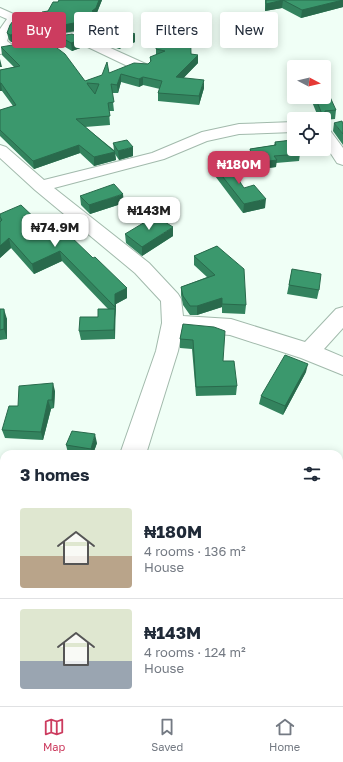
<!DOCTYPE html>
<meta charset="utf-8">
<style>
:root{--surface:#fff;--page:#f2f2f3;--text:#1f2937;--muted:#747a83;--line:#e0e1e3;--accent:#cc3c5f}
body{margin:0;font-family:"Golos Text",sans-serif;background:var(--page);color:var(--text);height:100vh;display:flex;flex-direction:column;font-size:15px;white-space:nowrap}
*{box-sizing:border-box;margin:0}
p{font-size:13px;color:var(--muted)}
.icon{flex:none;width:22px;height:22px;fill:none;stroke:currentColor;stroke-width:2;stroke-linecap:round;stroke-linejoin:round}
.map{position:relative;flex:1;overflow:hidden}
.side{position:absolute;left:0px;top:450px;width:343px;height:256px;display:flex;flex-direction:column;background:var(--surface);border-radius:12px 12px 0 0;box-shadow:0 2px 10px #0003}
.side>*{flex:none}
.top-card{position:absolute;left:12px;top:12px;width:319px;height:36px;display:flex;gap:8px}
.needle{width:26px;rotate:97deg}
.tools{position:absolute;left:287px;top:60px;display:grid;gap:8px}
.tools a{display:grid;place-items:center;width:44px;height:44px;border-radius:4px;background:var(--surface);box-shadow:0 2px 10px #0003;font-size:20px}
.price{position:absolute;translate:-50% -34px;padding:0 9px;border-radius:8px;background:#fff;color:#222;font-size:13px;line-height:26px;filter:drop-shadow(0 1px 2px #0008)}
.price::after{content:'';position:absolute;left:50%;top:24px;width:12px;height:9px;margin-left:-6px;background:inherit;clip-path:polygon(0 0,100% 0,50% 100%)}
.price.active{background:var(--accent);color:#fff}
ul{padding:0;list-style:none}
li{display:flex;align-items:center;gap:12px;height:100px;padding:0 20px}
li+li{border-top:1px solid var(--line)}
li span{display:grid;place-items:center;flex:none;width:112px;height:80px;border-radius:4px;color:#555}
li>.icon{margin-inline-start:auto}
span .icon{width:48px;height:48px;fill:#fffc;stroke-width:1}
li b{font-size:17px}
h2{display:flex;justify-content:space-between;align-items:center;height:48px;padding:0 20px;font-size:17px}
.tag{padding:0 14px;border-radius:4px;background:var(--surface);box-shadow:0 2px 10px #0003;font-size:14px;line-height:36px}
.tag.active{background:var(--accent);color:#fff}
.menu{display:flex;justify-content:space-around;align-items:center;height:56px;border-top:1px solid var(--line);background:var(--surface);font-size:11px;color:var(--muted)}
.menu a{display:grid;justify-items:center;gap:2px}
.menu .active{color:var(--accent)}
.map>svg:first-child{display:block}
</style>
<div class="map">
<svg width="343" height="706" viewBox="0 0 343 706">
<rect width="100%" height="100%" fill="#f0fff6"/>
<g fill="none" stroke-linecap="round" stroke-linejoin="round">
<g stroke="#a2baac" stroke-width="2">
<path id="minor" d="M0,8L18,16L20,18L10,32L7,41L11,44L75,32L148,65L150,68L148,71H138L73,40L0,54V29L7,19L0,16Z
M294,122V132L239,134L207,141L164,159L54,188L149,263L178,294L181,299L183,316L231,319L305,342L336,309L343,307V328L324,349L343,357V375L301,358L230,335L182,331L178,351L146,454H120L156,351L162,323L161,301L135,273L35,190L0,158V145L6,147L44,180L152,153L202,132L239,124Z
M324,127L329,129L343,148V165L337,163L324,143Z
M0,604L4,605V635L0,634Z
M49,702H81L80,706H48Z"/>
</g>
<use href="#minor" fill="#fff" fill-rule="evenodd"/>
</g>
<path fill="#33835e" d="M59,0H102L96,15L94,17V19L88,36L75,31L11,42L9,40L7,33L38,19L48,11L58,2Z
M265,0H343V7L301,18L282,8L265,11Z
M174,14L191,54L198,55V63L183,78L204,88L199,105L158,101V93L160,89L143,85L139,87L121,82L118,93H112L114,111H109L110,125L85,127L114,150L113,143L133,156L119,160L115,154L116,160L94,166L80,153L34,169L0,136V110L13,106L2,91H0V70L14,67L2,55L1,47L60,50L85,81L109,73L148,64L150,62V57L156,55V49L175,28Z
M103,35L135,42L119,49L103,43Z
M59,36L83,39V47L72,51L60,44Z
M310,97H324L336,110L335,119L324,120V119H319Z
M334,123L343,134V145L333,131Z
M294,129V149L300,154L299,161L276,163V167L260,169L257,164L251,165L250,155V149L274,145L275,142L292,140L290,138L292,130Z
M324,134L327,150L302,154L299,149H324Z
M212,163L265,208L243,213L212,172Z
M80,196L124,203L90,214L81,205Z
M0,214L41,224L64,235L127,288V298L116,304L115,339L81,340L79,331L108,309L62,261L34,274L11,248L0,258Z
M125,234L173,236L142,256L126,243Z
M217,246L246,305L245,314L222,313V307L197,315H190L183,305L181,295V287L207,277L194,265V256Z
M292,269L319,290L317,299L287,294Z
M0,309L7,319V339L0,340Z
M183,324L237,386L236,395L196,396L192,349L180,348V339Z
M306,372L283,415L259,404L261,396Z
M55,391L54,408L51,409L43,440L5,438L2,430L18,406Z
M97,443L93,454H72L68,453L66,445Z
M0,481L4,482V531L0,530Z
M255,702H298V706H254Z"/>
<path fill="#296a4c" d="M99,0H102L96,15L94,17V19L88,36L87,29L92,11Z
M283,0L282,8L265,11L266,4Z
M343,0V7L301,18L302,10Z
M74,23L75,31L11,42L10,35Z
M135,34V42L119,49V42Z
M83,39V47L72,51L71,43Z
M198,55V63L176,86V77Z
M0,59L2,67H0Z
M121,74V82L118,93L117,85Z
M143,77V85L139,87V79Z
M204,80V88L199,105V96Z
M0,83H1L2,91H0Z
M329,141L327,150L302,154L303,149H324V142Z
M79,145L80,153L34,169L33,161Z
M133,147V156L119,160L118,151Z
M115,152L116,160L94,166V157Z
M277,160L276,167L260,169L261,162Z
M123,194L124,203L90,214L89,205Z
M266,199L265,208L243,213L244,204Z
M173,227V236L142,256V247Z
M9,238L11,248L0,258V246Z
M60,251L62,261L34,274L32,264Z
M127,288V298L116,304V317L115,307V294Z
M222,298V307L197,315V306Z
M4,309L7,319V339L4,329Z
M115,309V339L114,330Z
M308,364L306,372L283,415L285,406Z
M53,383L55,391L54,408L52,400Z
M48,400L51,409L43,440L41,432Z
M95,434L97,443L93,454H92L91,449Z
M3,520L4,524V529L1,524Z
M26,702H31V706H25Z"/>
<path fill="#3b986d" stroke="#296a4c" fill-rule="evenodd" d="M59,0H99L96,8L92,11L94,12L87,29L74,23L10,35L7,33L10,25L18,14L35,15L38,19L42,12L48,11L53,2H58Z
M266,0H343L302,10L283,0L266,4Z
M174,14H190L191,54L198,55L176,77L204,80L199,96L158,93L162,81L143,77L139,79L121,74L117,85L111,84L114,102L108,103L110,116L76,119L115,152L94,157L79,145L33,161L0,130V110L16,105L1,83H0V70L20,66L1,47L52,38L59,47L57,48L65,54L85,81L102,75L107,62L109,73L134,63L148,64L151,61L150,57L165,51L156,49L158,27L176,28ZM87,83L99,84L95,94L88,85Z
M109,24L135,34L119,42L103,35Z
M72,34L83,39L71,43L59,36Z
M324,84L336,110L325,111L324,119L315,97H324Z
M342,121L343,125V134L334,123Z
M324,125V134L329,141L324,142Z
M127,140L133,147L118,151L113,143Z
M292,140L294,143V149H297L300,154L274,156L277,160L261,162L258,158H252L250,149L276,145L275,142Z
M226,161L244,188L254,185L266,199L244,204L212,163Z
M114,184L123,194L89,205L80,196Z
M21,205L41,224L51,220L64,235L67,233L93,258L95,257L127,288L115,294V307L60,251L32,264L9,238L0,246V222L2,220L0,217V214Z
M155,216L173,227L142,247L125,234Z
M217,246L244,269L246,305L222,304V298L197,306H190L183,296L181,287L215,275L194,256Z
M292,269L321,274L319,290L289,285Z
M0,309H4V329L0,330Z
M98,309H115L114,330L79,331L80,317H98Z
M183,324L214,327L225,331L223,361H234L237,386L196,387L193,340L180,339Z
M285,355L308,364L285,406L261,396Z
M53,383L52,400H48L41,432L2,430L9,406H18L19,386Z
M72,431L95,434L91,449L66,445Z
M0,481L4,482V520H3L1,524L0,523Z
M1,617H4V702H26L25,706H0V628L1,627Z
M169,702H212L211,706H169Z
M257,702H298V706H257Z"/>
</svg>
<div class="tools">
<a><svg class="needle" viewBox="-14 -14 28 28"><path d="M0-13l5 13h-10z" fill="#e53935"/><path d="M0 13l5-13h-10z" fill="#747a83"/></svg></a>
<a><svg class="icon" aria-label="locate" viewBox="0 0 24 24"><circle cx="12" cy="12" r="6"/><path d="M12 2v4M12 18v4M2 12h4M18 12h4"/></svg></a>
</div>
<b class="price active" style="left:239px;top:185px">₦180M</b>
<b class="price" style="left:149px;top:231px">₦143M</b>
<b class="price" style="left:55px;top:248px">₦74.9M</b>
<div class="top-card">
<a class="tag active">Buy</a>
<a class="tag">Rent</a>
<a class="tag">Filters</a>
<a class="tag">New</a>
</div>
<section class="side">
<h2>3 homes<svg class="icon" aria-label="filters" viewBox="0 0 24 24"><path d="M4 7h16M4 17h16"/><circle cx="9" cy="7" r="2"/><circle cx="15" cy="17" r="2"/></svg></h2>
<ul>
<li><span style="background:linear-gradient(#dfe7d0 60%,#b9a48a 0)"><svg class="icon" aria-label="home" viewBox="0 0 24 24"><path d="M3 11l9-7 9 7M6 9v11h12V9"/></svg></span><div><b>₦180M</b><p>4 rooms · 136 m²</p><p>House</p></div></li>
<li><span style="background:linear-gradient(#dfe7d0 65%,#9aa5b1 0)"><svg class="icon" aria-label="home" viewBox="0 0 24 24"><path d="M3 11l9-7 9 7M6 9v11h12V9"/></svg></span><div><b>₦143M</b><p>4 rooms · 124 m²</p><p>House</p></div></li>
</ul>
</section>
</div>
<nav class="menu">
<a class="active"><svg class="icon" aria-label="map" viewBox="0 0 24 24"><path d="M3 6l6-2 6 2 6-2v14l-6 2-6-2-6 2zM9 4v14M15 6v14"/></svg>Map</a>
<a><svg class="icon" aria-label="saved" viewBox="0 0 24 24"><path d="M7 4h10v16l-5-4-5 4z"/></svg>Saved</a>
<a><svg class="icon" aria-label="home" viewBox="0 0 24 24"><path d="M3 11l9-7 9 7M6 9v11h12V9"/></svg>Home</a>
</nav>
